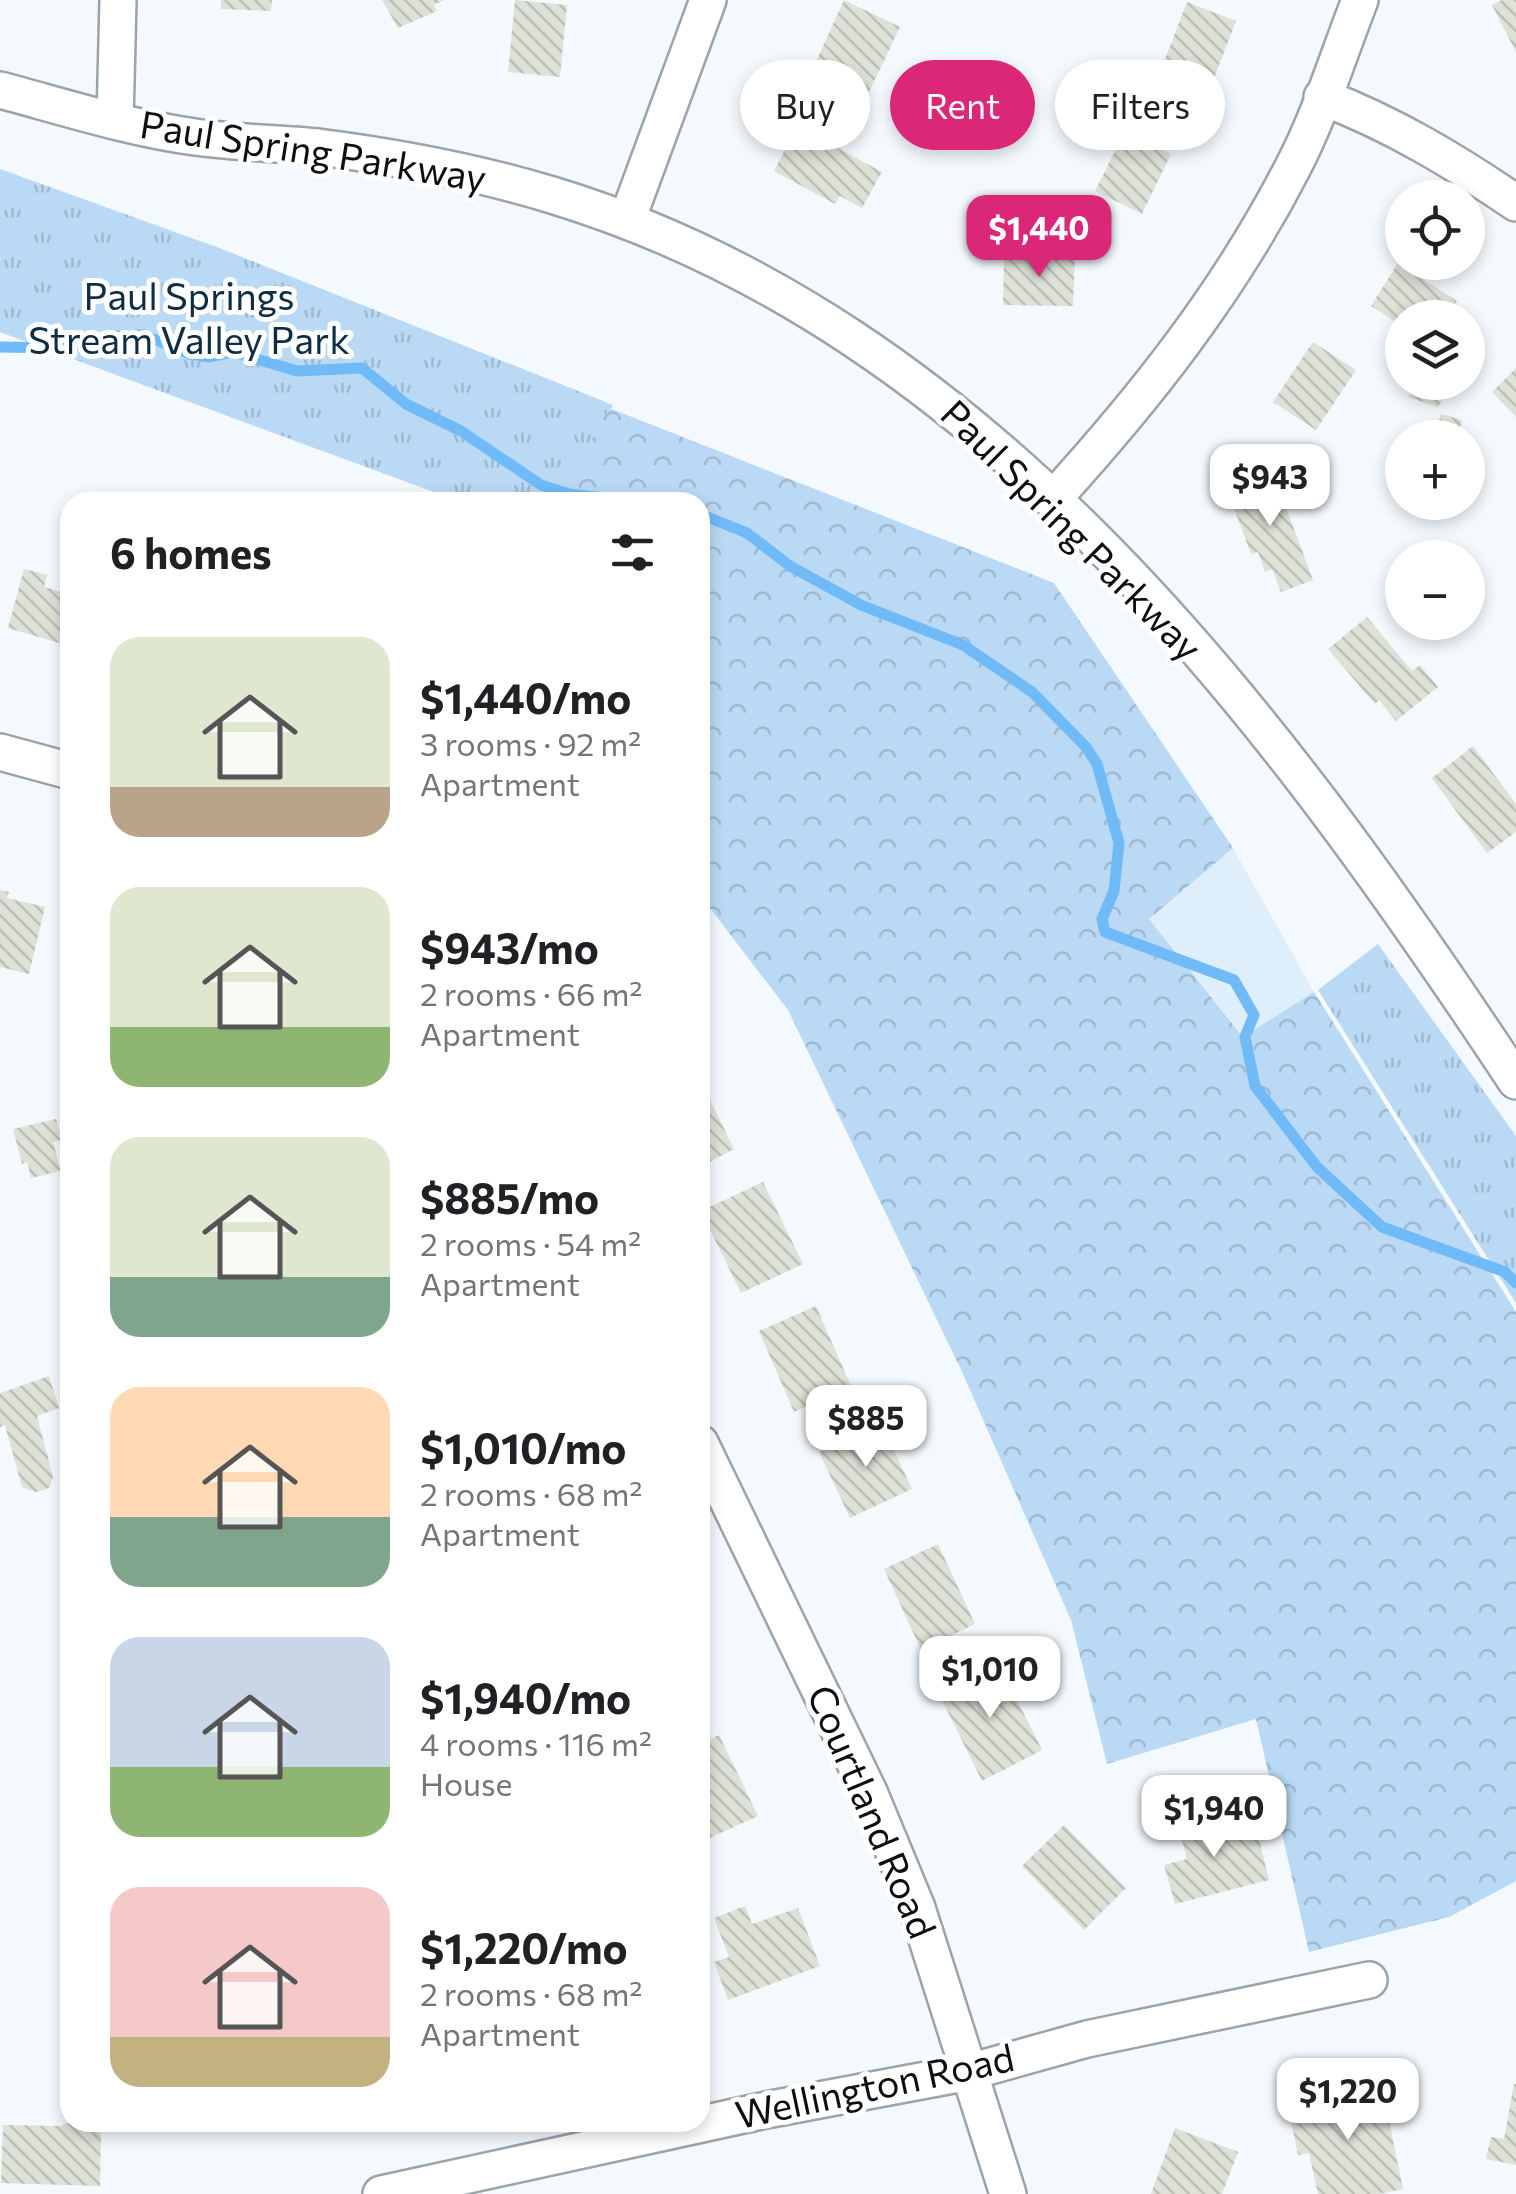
<!DOCTYPE html>
<meta charset="utf-8">
<style>
:root{--surface:#fff;--page:#f2f2f2;--text:#202124;--muted:#757577;--accent:#db2777}
body{margin:0;font-family:Commissioner,sans-serif;background:var(--page);color:var(--text);height:100vh;display:flex;flex-direction:column;font-size:38px;white-space:nowrap}
*{box-sizing:border-box;margin:0}
p{font-size:32px;color:var(--muted)}
.icon{flex:none;width:55px;height:55px;fill:none;stroke:currentColor;stroke-width:2;stroke-linecap:round;stroke-linejoin:round}
.map{position:relative;flex:1;overflow:hidden}
.sheet{position:absolute;left:60px;top:492px;width:650px;height:1640px;display:flex;flex-direction:column;background:var(--surface);border-radius:30px;box-shadow:0 5px 15px #0003}
.sheet>*{flex:none}
.banner{position:absolute;left:740px;top:60px;width:625px;height:90px;display:flex;gap:20px}
.buttons{position:absolute;left:1385px;top:180px;display:grid;gap:20px}
.buttons a{display:grid;place-items:center;width:100px;height:100px;border-radius:50%;background:var(--surface);box-shadow:0 5px 15px #0003;font-size:50px}
.price{position:absolute;translate:-50% -85px;padding:0 22px;border-radius:20px;background:#fff;color:#222;font-size:32px;line-height:65px;filter:drop-shadow(0 2px 5px #0008)}
.price::after{content:'';position:absolute;left:50%;top:60px;width:30px;height:22px;margin-left:-15px;background:inherit;clip-path:polygon(0 0,100% 0,50% 100%)}
.price.current{background:var(--accent);color:#fff}
ul{padding:0;list-style:none}
li{display:flex;align-items:center;gap:30px;height:250px;padding:0 50px}
li span{display:grid;place-items:center;flex:none;width:280px;height:200px;border-radius:30px;color:#555}
li>.icon{margin-inline-start:auto}
span .icon{width:120px;height:120px;fill:#fffc;stroke-width:1}
li b{font-size:42px}
h2{display:flex;justify-content:space-between;align-items:center;height:120px;padding:0 50px;font-size:42px}
.chip{padding:0 35px;border-radius:45px;background:var(--surface);box-shadow:0 5px 15px #0003;font-size:35px;line-height:90px}
.chip.current{background:var(--accent);color:#fff}
.map>svg:first-child{display:block}
</style>
<div class="map">
<svg width="1516" height="2194" viewBox="0 0 1516 2194">
<defs>
<pattern id="grass-tufts" width="24" height="20" patternUnits="userSpaceOnUse" patternTransform="scale(2.5)"><rect width="24" height="20" fill="#b9d9f5"/><path d="M3 7l-1-3M5 7V3M7 7l1-3M15 17l-1-3M17 17v-4M19 17l1-3" fill="none" stroke="#9eb9d1"/></pattern>
<pattern id="forest-crowns" width="20" height="18" patternUnits="userSpaceOnUse" patternTransform="scale(2.5)"><rect width="20" height="18" fill="#b9d9f5"/><path d="M2 6a3 3 0 1 1 6 0M12 15a3 3 0 1 1 6 0" fill="none" stroke="#9eb9d1"/></pattern>
<pattern id="building-back-hatch" width="6" height="6" patternUnits="userSpaceOnUse" patternTransform="scale(2.5)"><rect width="6" height="6" fill="#dde1d6"/><path d="M-1 5l2 2M0 0l6 6M5-1l2 2" fill="none" stroke="#bcc0b7"/></pattern>
</defs>
<rect width="100%" height="100%" fill="#f4f9fe"/>
<path fill="#dfeefb" d="M1233,848L1314,992L1244,1037L1148,918Z"/>
<path fill="url(#grass-tufts)" d="M0,169L222,249L613,405L561,502H461L0,332Z
M1378,944L1516,1136V1303L1318,990Z"/>
<path fill="url(#forest-crowns)" d="M609,408L1054,583L1233,848L1149,919L1243,1037L1314,992L1516,1312V1881L1449,1917L1309,1952L1256,1719L1107,1764L1071,1620L963,1374L788,1010L700,895V502H557Z"/>
<g fill="none" stroke-linecap="round" stroke-linejoin="round">
<path stroke="#70baf7" stroke-width="11" d="M0,347L55,348L113,336L144,335L190,354L210,357L233,352L297,371L362,368L406,404L461,431L541,485L569,494L637,502
M700,514L747,533L790,566L861,605L963,645L1032,692L1086,747L1097,764L1119,843L1114,891L1102,919L1105,932L1234,980L1254,1015L1245,1037L1255,1086L1317,1167L1382,1227L1505,1272L1516,1283"/>
</g>
<path fill="url(#building-back-hatch)" d="M221,0H272L271,11L221,9Z
M382,0H444L434,5L437,11L398,28Z
M515,0L567,5L560,77L508,72Z
M844,0L900,27L860,111L812,88L821,70L814,66Z
M1502,0H1516V52L1492,5Z
M1187,2L1236,21L1211,86L1162,67Z
M797,126L882,172L862,208L840,196L835,204L774,171Z
M1125,131L1171,154L1142,214L1095,191Z
M1004,254L1075,255L1073,306L1003,305Z
M1398,263L1457,301L1446,318H1402V326L1371,306Z
M1313,342L1356,370L1316,430L1273,402Z
M1516,368V417L1492,392Z
M1417,382L1446,392L1438,407L1408,397Z
M1441,414L1462,420L1457,438L1435,434Z
M1272,470L1313,580L1281,592L1272,569L1265,572L1258,552L1251,554L1226,487Z
M24,569L47,575L44,587L70,594V635L66,645L8,628Z
M1367,617L1412,671L1420,665L1438,687L1396,721L1379,700L1375,704L1328,649Z
M1473,746L1516,804V832L1487,853L1432,778Z
M0,890L9,892L7,898L45,907L29,974L0,967Z
M700,1080L734,1149L700,1167Z
M56,1119L62,1140L53,1142L61,1171L31,1178L27,1162L22,1164L13,1129Z
M763,1182L803,1264L741,1293L701,1211Z
M816,1306L851,1386L794,1412L759,1331Z
M49,1376L59,1408L37,1416L53,1477L49,1488L36,1492L22,1487L5,1425L0,1427V1393Z
M881,1423L912,1489L850,1518L819,1452Z
M938,1544L975,1624L921,1650L884,1569Z
M998,1662L1042,1750L982,1781L938,1692Z
M719,1735L758,1816L710,1838L700,1817V1744Z
M1209,1809L1216,1837L1256,1826L1269,1880L1175,1904L1164,1865L1187,1859L1176,1818Z
M1064,1825L1126,1888L1084,1930L1022,1866Z
M745,1906L752,1924L798,1908L820,1966L728,2000L714,1962L729,1957L714,1918Z
M1514,2084H1516V2165L1486,2159L1491,2137L1504,2139Z
M1382,2087L1403,2189L1379,2194H1318L1309,2153L1298,2155L1288,2106Z
M63,2123L101,2125L100,2186L1,2183L3,2125L63,2126Z
M1175,2128L1238,2152L1222,2194H1151Z"/>
<g fill="none" stroke-linecap="round" stroke-linejoin="round">
<g stroke="#9ba3ab" stroke-width="40">
<path id="street" d="M0,90C64,107 129,128 195,137C236,143 277,143 318,147C397,157 476,172 552,195C987,327 1276,719 1516,1081
M1322,97C1393,124 1454,161 1516,203
M115,121L118,0
M627,220L708,0
M1052,500C1145,398 1228,293 1292,169C1320,116 1338,56 1360,0
M0,752L70,771
M700,1443L869,1792L917,1908L1008,2194
M381,2194L766,2110L969,2072L1087,2039L1369,1980"/>
</g>
<use href="#street" stroke="#fff" stroke-width="35"/>
</g>
<g text-anchor="middle" stroke-width="10" stroke-linejoin="round" paint-order="stroke">
<g font-size="38" fill="#0c0f11" stroke="#fff">
<text transform="translate(313 152) rotate(9)" y="13">Paul Spring Parkway</text>
<text transform="translate(1071 531) rotate(45)" y="13">Paul Spring Parkway</text>
<text transform="translate(871 1812) rotate(67)" y="13">Courtland Road</text>
<text transform="translate(875 2087) rotate(-12)" y="13">Wellington Road</text>
</g>
<g font-size="38" fill="#0d2d45" stroke="#fff">
<text x="189" y="310">Paul Springs<tspan x="189" dy="44">Stream Valley Park</tspan></text>
</g>
</g>
</svg>
<div class="buttons">
<a><svg class="icon" aria-label="locate" viewBox="0 0 24 24"><circle cx="12" cy="12" r="6"/><path d="M12 2v4M12 18v4M2 12h4M18 12h4"/></svg></a>
<a><svg class="icon" aria-label="layers" viewBox="0 0 24 24"><path d="M12 4l9 5-9 5-9-5zM3 14l9 5 9-5"/></svg></a>
<a>+</a>
<a>−</a>
</div>
<b class="price current" style="left:1039px;top:280px">$1,440</b>
<b class="price" style="left:1270px;top:529px">$943</b>
<b class="price" style="left:866px;top:1470px">$885</b>
<b class="price" style="left:990px;top:1721px">$1,010</b>
<b class="price" style="left:1214px;top:1860px">$1,940</b>
<b class="price" style="left:1348px;top:2143px">$1,220</b>
<div class="banner">
<a class="chip">Buy</a>
<a class="chip current">Rent</a>
<a class="chip">Filters</a>
</div>
<section class="sheet">
<h2>6 homes<svg class="icon" aria-label="filters" viewBox="0 0 24 24"><path d="M4 7h16M4 17h16"/><circle cx="9" cy="7" r="2"/><circle cx="15" cy="17" r="2"/></svg></h2>
<ul>
<li><span style="background:linear-gradient(#dfe7d0 75%,#b9a48a 0)"><svg class="icon" aria-label="home" viewBox="0 0 24 24"><path d="M3 11l9-7 9 7M6 9v11h12V9"/></svg></span><div><b>$1,440/mo</b><p>3 rooms · 92 m²</p><p>Apartment</p></div></li>
<li><span style="background:linear-gradient(#dfe7d0 70%,#8fb573 0)"><svg class="icon" aria-label="home" viewBox="0 0 24 24"><path d="M3 11l9-7 9 7M6 9v11h12V9"/></svg></span><div><b>$943/mo</b><p>2 rooms · 66 m²</p><p>Apartment</p></div></li>
<li><span style="background:linear-gradient(#dfe7d0 70%,#7fa58c 0)"><svg class="icon" aria-label="home" viewBox="0 0 24 24"><path d="M3 11l9-7 9 7M6 9v11h12V9"/></svg></span><div><b>$885/mo</b><p>2 rooms · 54 m²</p><p>Apartment</p></div></li>
<li><span style="background:linear-gradient(#ffd9b3 65%,#7fa58c 0)"><svg class="icon" aria-label="home" viewBox="0 0 24 24"><path d="M3 11l9-7 9 7M6 9v11h12V9"/></svg></span><div><b>$1,010/mo</b><p>2 rooms · 68 m²</p><p>Apartment</p></div></li>
<li><span style="background:linear-gradient(#c9d6e8 65%,#8fb573 0)"><svg class="icon" aria-label="home" viewBox="0 0 24 24"><path d="M3 11l9-7 9 7M6 9v11h12V9"/></svg></span><div><b>$1,940/mo</b><p>4 rooms · 116 m²</p><p>House</p></div></li>
<li><span style="background:linear-gradient(#f6c9c9 75%,#c2b280 0)"><svg class="icon" aria-label="home" viewBox="0 0 24 24"><path d="M3 11l9-7 9 7M6 9v11h12V9"/></svg></span><div><b>$1,220/mo</b><p>2 rooms · 68 m²</p><p>Apartment</p></div></li>
</ul>
</section>
</div>
